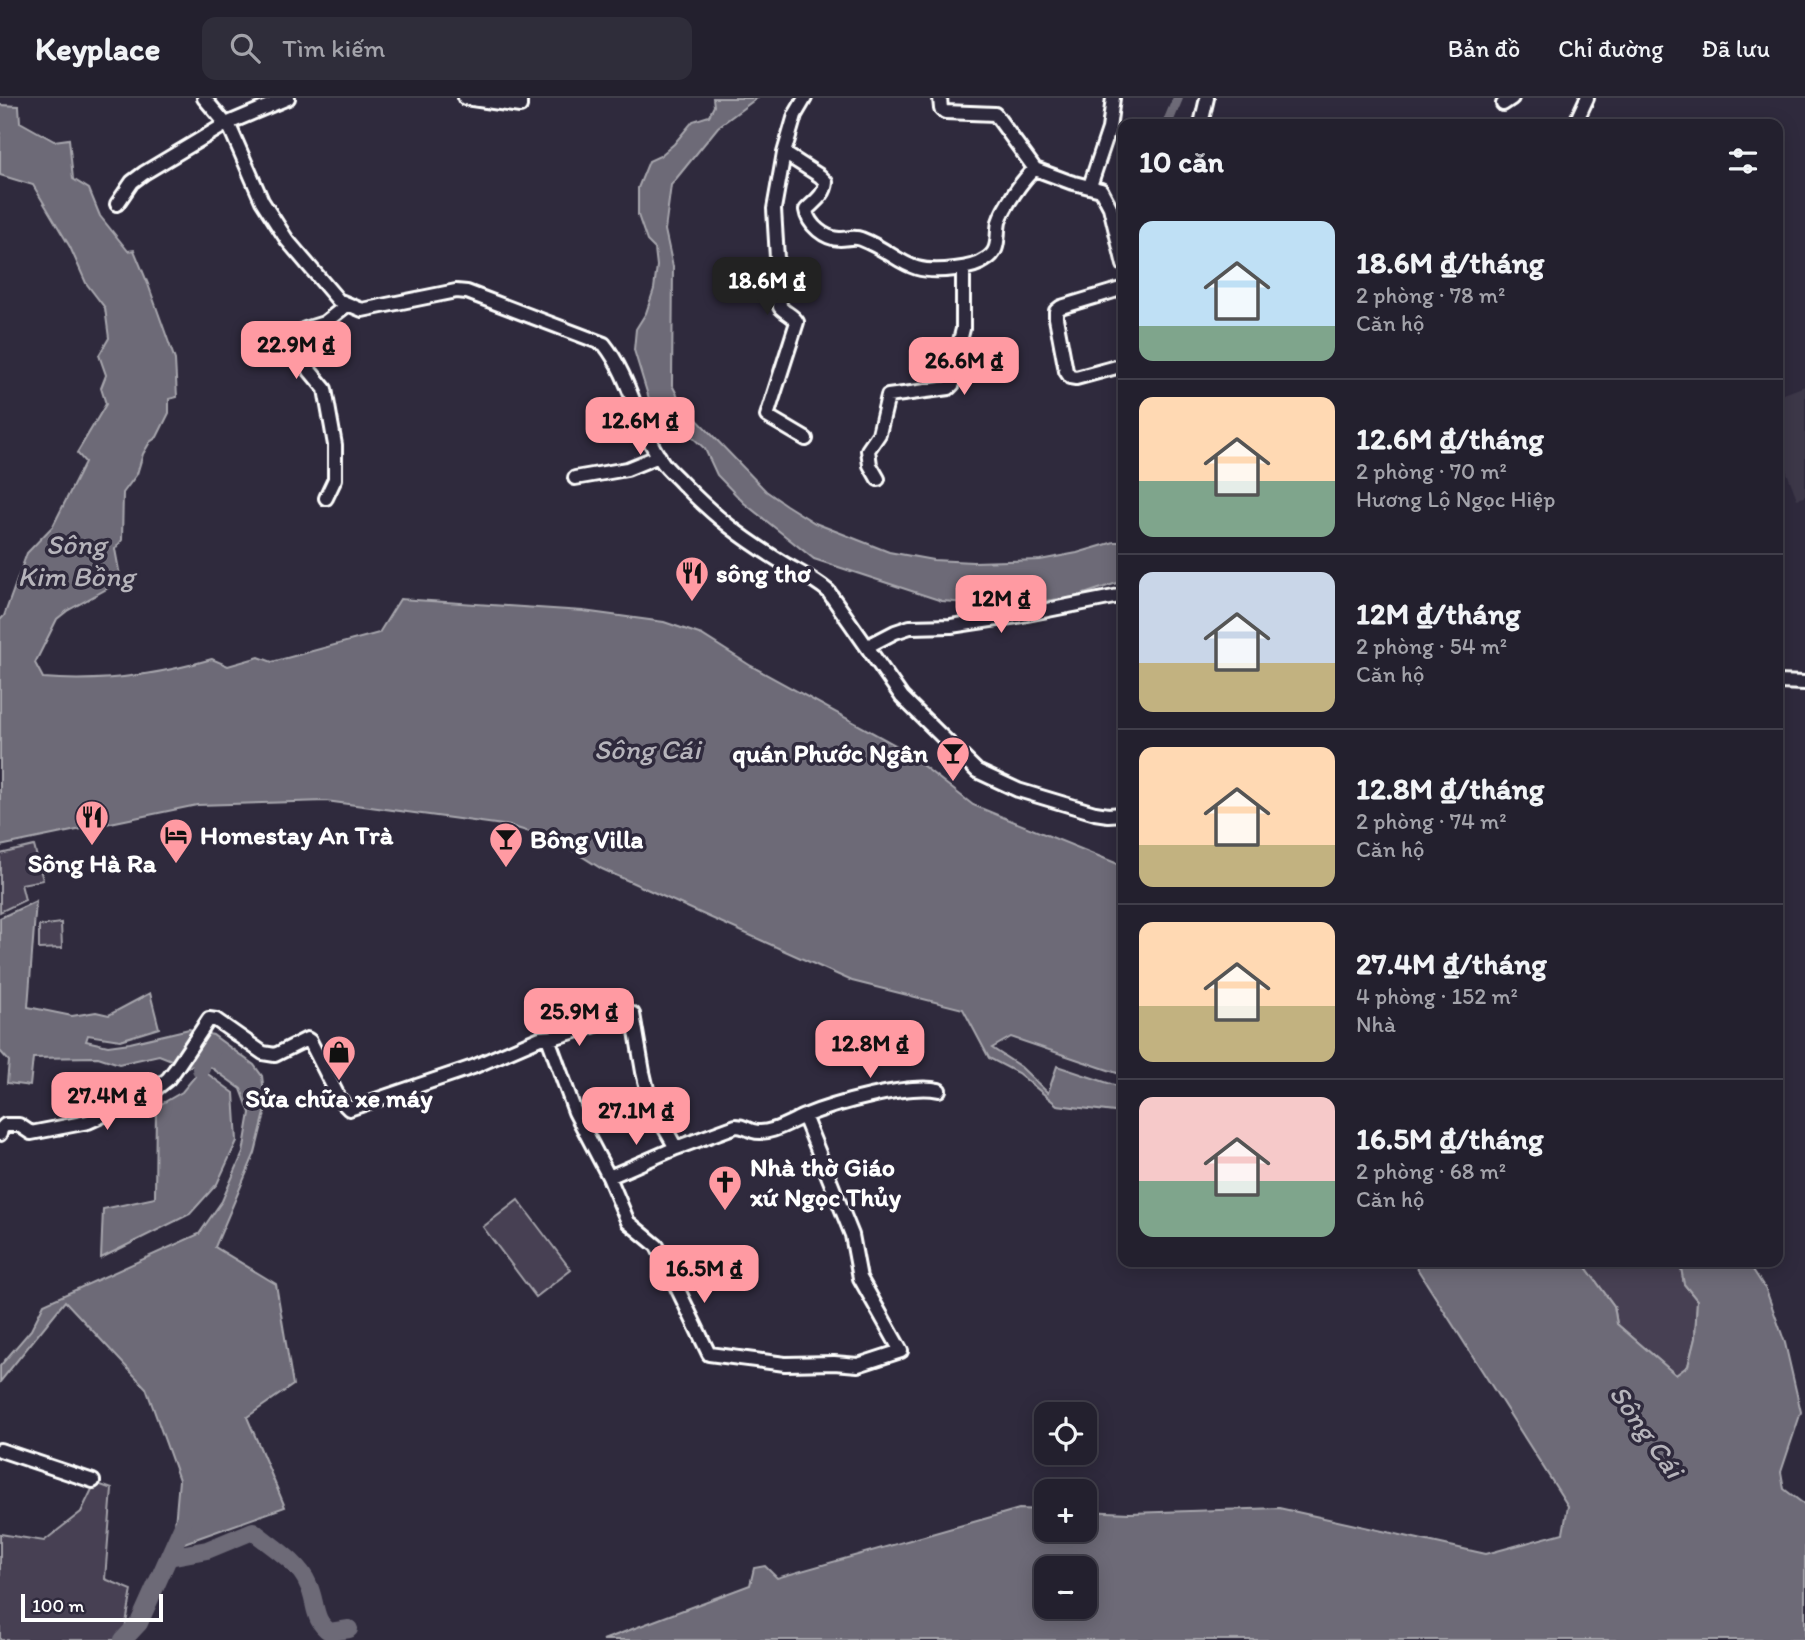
<!DOCTYPE html>
<html lang="vi">
<meta charset="utf-8">
<style>
:root{--surface:#23202e;--page:#2f2d3a;--text:#f1f3f6;--muted:#a3a3aa;--line:#403e4a;--accent:#ff9aa2}
body{margin:0;font-family:Itim,sans-serif;background:var(--page);color:var(--text);height:100vh;display:flex;flex-direction:column;font-size:26px;white-space:nowrap}
*{box-sizing:border-box;margin:0}
p{font-size:23px;color:var(--muted)}
.icon{flex:none;width:38px;height:38px;fill:none;stroke:currentColor;stroke-width:2;stroke-linecap:round;stroke-linejoin:round}
.map{position:relative;flex:1;overflow:hidden}
.details{position:absolute;left:1118px;top:21px;width:665px;height:1148px;display:flex;flex-direction:column;background:var(--surface);border-radius:14px;box-shadow:0 4px 18px #0003,0 0 0 2px var(--line)}
.details>*{flex:none}
.fabs{position:absolute;left:1034px;top:1304px;display:grid;gap:14px}
.fabs a{display:grid;place-items:center;width:63px;height:63px;border-radius:14px;background:var(--surface);box-shadow:0 4px 18px #0003,0 0 0 2px var(--line);font-size:35px}
.scale{position:absolute;left:21px;bottom:18px;width:142px;box-sizing:border-box;padding-left:7px;border:4px solid #fff;border-top:0;font-size:19px;line-height:24px;white-space:nowrap;color:#fff;-webkit-text-stroke:5px #2f2a3d;paint-order:stroke}
.price{position:absolute;translate:-50% -60px;padding:0 16px;border-radius:14px;background:var(--accent);color:#111;font-size:23px;line-height:46px;filter:drop-shadow(0 2px 4px #0008)}
.price::after{content:'';position:absolute;left:50%;top:42px;width:21px;height:16px;margin-left:-10px;background:inherit;clip-path:polygon(0 0,100% 0,50% 100%)}
.price.selected{background:#222;color:#fff}
ul{padding:0;list-style:none}
li{display:flex;align-items:center;gap:21px;height:175px;padding:0 21px}
li+li{border-top:2px solid var(--line)}
li span{display:grid;place-items:center;flex:none;width:196px;height:140px;border-radius:14px;color:#555}
li>.icon{margin-inline-start:auto}
span .icon{width:84px;height:84px;fill:#fffc;stroke-width:1}
li b{font-size:30px}
h2{display:flex;justify-content:space-between;align-items:center;height:84px;padding:0 21px;font-size:30px}
header{display:flex;align-items:center;gap:42px;box-sizing:border-box;height:98px;padding:0 35px;background:var(--surface);border-bottom:2px solid var(--line)}
header strong{font-size:33px}
nav{display:flex;gap:38px;margin-inline-start:auto;font-size:24px}
.search{width:490px;height:63px;background:var(--page);display:flex;align-items:center;gap:18px;box-sizing:border-box;padding:0 24px;border-radius:14px;color:var(--muted);font-size:26px}
.map>svg:first-child{display:block}
</style>
<header>
<strong>Keyplace</strong>
<div class="search"><svg class="icon" aria-label="search" viewBox="0 0 24 24"><circle cx="10" cy="10" r="6"/><path d="M15 15l6 6"/></svg>Tìm kiếm</div>
<nav><a>Bản đồ</a><a>Chỉ đường</a><a>Đã lưu</a></nav>
</header>
<div class="map">
<svg width="1805" height="1542" viewBox="0 0 1805 1542">
<rect width="100%" height="100%" fill="#2f2a3d"/>
<filter id="ink" filterUnits="userSpaceOnUse"><feTurbulence type="fractalNoise" baseFrequency=".0143" numOctaves="2"/><feDisplacementMap in="SourceGraphic" scale="14" xChannelSelector="R" yChannelSelector="G"/><feConvolveMatrix kernelMatrix="1 2 1 2 8 2 1 2 1" color-interpolation-filters="sRGB"/></filter>
<g filter="url(#ink)">
<path fill="#3c3749" d="M1805,288V399L1797,401L1778,351V298Z"/>
<path fill="#464152" stroke="#a2a0a8" stroke-width="2" d="M34,748L43,782L21,786L25,802L0,814V756Z
M61,825L62,850L39,851V828Z
M518,1102L571,1172L536,1199L483,1129Z
M1582,1164H1680L1684,1186L1697,1202L1695,1240L1688,1268L1676,1277L1617,1226L1614,1208Z
M95,1385L112,1391L105,1481L132,1492L123,1542H0V1436L44,1443L81,1414Z"/>
<path fill="#6d6a77" stroke="#a7a6ad" stroke-width="2" fill-rule="evenodd" d="M713,0H757L718,29L671,87L665,132L673,169L672,287L682,306L766,393L786,407L815,425L889,454L933,462L973,464L1040,462L1077,455L1114,444H1123V483L1075,499L1006,508L942,503L814,461L744,405L717,377L705,351L672,320L650,304L634,252L636,231L646,215L654,191L657,168L655,151L647,143L638,117V90L649,63L660,58L674,46L693,23L709,18L714,8Z
M0,7L19,8L20,24L54,43L69,41L73,81L89,91L100,118L128,153L134,152L148,186L175,262L177,299L169,301V315L157,339L150,344L143,356L137,376L123,395L122,442L115,451L121,483L67,513L57,521L35,565L43,580C100,585 157,577 212,561L228,568L259,559L272,564L379,535L400,501L583,513L664,524L702,537L751,568L899,649L973,707L1123,768V977L1011,939L992,950L1021,969L1048,995L1057,968L1123,990V1015L1057,1007L1018,975L989,960L963,911L852,883L602,771L556,742L510,728L326,703L197,707L0,748V522L4,518L27,455L53,428L85,364L77,355L106,306L101,290L106,277L99,257L109,240L105,210L86,185L70,149L33,87L0,77Z
M36,803L28,909L72,918L96,914L109,917L150,895L159,930L120,942L88,937L86,943L108,948L130,945L189,931L213,937L254,967L262,978L266,1011L255,1055L215,1149L276,1186L293,1287L247,1319L285,1409L173,1449L179,1382L146,1290L65,1203L0,1284V1268L31,1232L44,1206L199,1136L222,1103L243,1055L250,1015L241,991L202,963L189,969L159,957L119,966L98,959L33,960L30,988L7,985L9,963L0,953V820Z
M201,971L234,995L237,1043L217,1086L190,1116L101,1160L103,1111L155,1100L156,1009L182,994Z
M1413,1164H1582L1614,1208L1617,1226L1676,1277L1688,1268L1695,1240L1697,1202L1684,1186L1680,1164H1748L1766,1192L1785,1245L1801,1314L1781,1374L1784,1391L1805,1407V1542H603L750,1487L754,1470L765,1468L777,1480L1019,1411L1046,1412V1432H1085V1413L1130,1415L1279,1410L1486,1456L1563,1435L1568,1408ZM1085,1470V1508H1046V1470Z"/>
<g fill="none" stroke-linecap="round" stroke-linejoin="round">
<path stroke="#6d6a77" stroke-width="10" d="M1167,26L1178,0"/>
<path stroke="#6d6a77" stroke-width="18" d="M201,971L202,963L212,952
M169,1459L207,1452L253,1433C271,1448 299,1464 308,1486C317,1504 312,1522 330,1534L349,1531
M123,1542L139,1525L183,1427"/>
<g stroke="#fff" stroke-width="18">
<path id="minor" d="M204,0L231,32L262,103L287,142L338,202L362,212L456,193L467,194L604,246C632,281 637,329 663,365C669,373 676,378 682,385C716,420 741,439 783,465C798,474 814,481 828,493L902,599L977,673L1018,692L1095,715L1108,717L1124,716
M465,0L520,8V0
M805,0L795,17L784,55L820,78L826,84C825,97 815,103 806,112C808,127 825,141 840,141C848,141 854,138 861,141C902,157 903,178 955,171C964,170 977,168 985,162C1001,153 996,139 999,124C1003,110 1024,79 1035,71
M940,0L941,11L945,14L995,16L1035,71L1070,84L1101,92L1110,109L1124,167
M1503,6L1512,0
M1201,26L1207,0
M1575,26L1587,0
M784,55L774,111L780,209C785,215 793,217 797,224L767,318L806,341
M1090,88L1109,31L1113,0
M117,106L132,84L144,75L226,26L288,0
M1124,190L1061,209L1056,213V220L1066,273L1070,279L1076,280L1124,267
M575,380L627,371L659,358
M878,381L870,367L868,352L879,336L888,298L949,290L953,286L954,266L963,231V170
M326,400L335,381V347L325,291L310,273L304,238L305,231L324,225L347,207
M868,548L895,534L910,529L951,528L1017,518L1124,497
M1778,584L1805,585
M804,1018C834,1006 908,985 939,992
M0,1036L1,1031L5,1027H19L31,1035L88,1024L148,997L168,981L175,972L209,921L216,922L263,955L275,957L307,941L310,943L340,1002L349,1011L473,969L540,940L556,939L633,916L643,974L650,1004L676,1050L736,1028C744,1028 746,1031 753,1033C768,1038 790,1024 804,1018L852,1137L860,1180L901,1253L858,1267L834,1265L785,1266L709,1256L657,1148L628,1124L609,1079L575,1014L548,940
M609,1079L676,1050
M0,1352L93,1383"/>
</g>
<use href="#minor" stroke="#2f2a3d" stroke-width="12"/>
</g>
</g>
<defs>
<g id="restaurant-pin" transform="scale(1.75)"><path d="M0 17L-7.5 6A9.5 9.5 0 1 1 7.5 6Z" fill="#ff9aa2" stroke="#2f2a3d"/><path d="M-5-6h1v4h1v-4h1v4h1v-4h1v5L-1.5 .5V6h-2V.5L-5-1ZM5-6V6H3V1.5H1.5Q1.5-4 5-6Z" fill="#111"/></g>
<g id="bar-pin" transform="scale(1.75)"><path d="M0 17L-7.5 6A9.5 9.5 0 1 1 7.5 6Z" fill="#ff9aa2" stroke="#2f2a3d"/><path d="M-6-5H6L.8 .8V4.5H3.5V6h-7V4.5H-.8V.8Z" fill="#111"/></g>
<g id="hotel-pin" transform="scale(1.75)"><path d="M0 17L-7.5 6A9.5 9.5 0 1 1 7.5 6Z" fill="#ff9aa2" stroke="#2f2a3d"/><path d="M-6-4.5h1.5V1H6V5H4.5V3h-9V5H-6ZM-4 0a1.8 1.8 0 1 1 3.6 0ZM.5 0V-2.5h3Q6-2.5 6 0Z" fill="#111"/></g>
<g id="shop-pin" transform="scale(1.75)"><path d="M0 17L-7.5 6A9.5 9.5 0 1 1 7.5 6Z" fill="#ff9aa2" stroke="#2f2a3d"/><path d="M-5-2.5h2.3a2.7 3.5 0 0 1 5.4 0H5L5.5 6h-11ZM-1.5-2.5h3a1.5 2.3 0 0 0-3 0Z" fill="#111"/></g>
<g id="church-pin" transform="scale(1.75)"><path d="M0 17L-7.5 6A9.5 9.5 0 1 1 7.5 6Z" fill="#ff9aa2" stroke="#2f2a3d"/><path d="M-1.2-6h2.4v3.5h3.3v2.4h-3.3V6h-2.4V-.1h-3.3v-2.4h3.3Z" fill="#111"/></g>
</defs>
<g fill-rule="evenodd">
<use href="#restaurant-pin" x="692" y="475"/>
<use href="#bar-pin" x="953" y="655"/>
<use href="#restaurant-pin" x="92" y="719"/>
<use href="#hotel-pin" x="176" y="737"/>
<use href="#bar-pin" x="506" y="741"/>
<use href="#shop-pin" x="339" y="954"/>
<use href="#church-pin" x="725" y="1084"/>
</g>
<g text-anchor="middle" stroke-width="7" stroke-linejoin="round" paint-order="stroke">
<g font-size="26" font-weight="bold" fill="#fff" stroke="#2f2a3d" text-anchor="start">
<text x="716" y="484">sông thơ</text>
<text x="928" y="664" text-anchor="end">quán Phước Ngân</text>
<text x="200" y="746">Homestay An Trà</text>
<text x="530" y="750">Bông Villa</text>
<text x="92" y="774" text-anchor="middle">Sông Hà Ra</text>
<text x="339" y="1009" text-anchor="middle">Sửa chữa xe máy</text>
<text x="750" y="1078">Nhà thờ Giáo<tspan x="750" dy="30">xứ Ngọc Thủy</tspan></text>
</g>
<g font-size="28" font-style="italic" fill="#b6b4bb" stroke="#2f2a3d">
<text x="76" y="456">Sông<tspan x="76" dy="32">Kim Bồng</tspan></text>
<text x="647" y="661">Sông Cái</text>
<text transform="translate(1647 1333) rotate(55)" y="10">Sông Cái</text>
</g>
</g>
</svg>
<div class="fabs">
<a><svg class="icon" aria-label="locate" viewBox="0 0 24 24"><circle cx="12" cy="12" r="6"/><path d="M12 2v4M12 18v4M2 12h4M18 12h4"/></svg></a>
<a>+</a>
<a>−</a>
</div>
<div class="scale">100 m</div>
<b class="price selected" style="left:767px;top:219px">18.6M ₫</b>
<b class="price" style="left:296px;top:283px">22.9M ₫</b>
<b class="price" style="left:964px;top:299px">26.6M ₫</b>
<b class="price" style="left:640px;top:359px">12.6M ₫</b>
<b class="price" style="left:1001px;top:537px">12M ₫</b>
<b class="price" style="left:579px;top:950px">25.9M ₫</b>
<b class="price" style="left:870px;top:982px">12.8M ₫</b>
<b class="price" style="left:107px;top:1034px">27.4M ₫</b>
<b class="price" style="left:636px;top:1049px">27.1M ₫</b>
<b class="price" style="left:704px;top:1207px">16.5M ₫</b>
<section class="details">
<h2>10 căn<svg class="icon" aria-label="filters" viewBox="0 0 24 24"><path d="M4 7h16M4 17h16"/><circle cx="9" cy="7" r="2"/><circle cx="15" cy="17" r="2"/></svg></h2>
<ul>
<li><span style="background:linear-gradient(#bfe0f5 75%,#7fa58c 0)"><svg class="icon" aria-label="home" viewBox="0 0 24 24"><path d="M3 11l9-7 9 7M6 9v11h12V9"/></svg></span><div><b>18.6M ₫/tháng</b><p>2 phòng · 78 m²</p><p>Căn hộ</p></div></li>
<li><span style="background:linear-gradient(#ffd9b3 60%,#7fa58c 0)"><svg class="icon" aria-label="home" viewBox="0 0 24 24"><path d="M3 11l9-7 9 7M6 9v11h12V9"/></svg></span><div><b>12.6M ₫/tháng</b><p>2 phòng · 70 m²</p><p>Hương Lộ Ngọc Hiệp</p></div></li>
<li><span style="background:linear-gradient(#c9d6e8 65%,#c2b280 0)"><svg class="icon" aria-label="home" viewBox="0 0 24 24"><path d="M3 11l9-7 9 7M6 9v11h12V9"/></svg></span><div><b>12M ₫/tháng</b><p>2 phòng · 54 m²</p><p>Căn hộ</p></div></li>
<li><span style="background:linear-gradient(#ffd9b3 70%,#c2b280 0)"><svg class="icon" aria-label="home" viewBox="0 0 24 24"><path d="M3 11l9-7 9 7M6 9v11h12V9"/></svg></span><div><b>12.8M ₫/tháng</b><p>2 phòng · 74 m²</p><p>Căn hộ</p></div></li>
<li><span style="background:linear-gradient(#ffd9b3 60%,#c2b280 0)"><svg class="icon" aria-label="home" viewBox="0 0 24 24"><path d="M3 11l9-7 9 7M6 9v11h12V9"/></svg></span><div><b>27.4M ₫/tháng</b><p>4 phòng · 152 m²</p><p>Nhà</p></div></li>
<li><span style="background:linear-gradient(#f6c9c9 60%,#7fa58c 0)"><svg class="icon" aria-label="home" viewBox="0 0 24 24"><path d="M3 11l9-7 9 7M6 9v11h12V9"/></svg></span><div><b>16.5M ₫/tháng</b><p>2 phòng · 68 m²</p><p>Căn hộ</p></div></li>
</ul>
</section>
</div>
